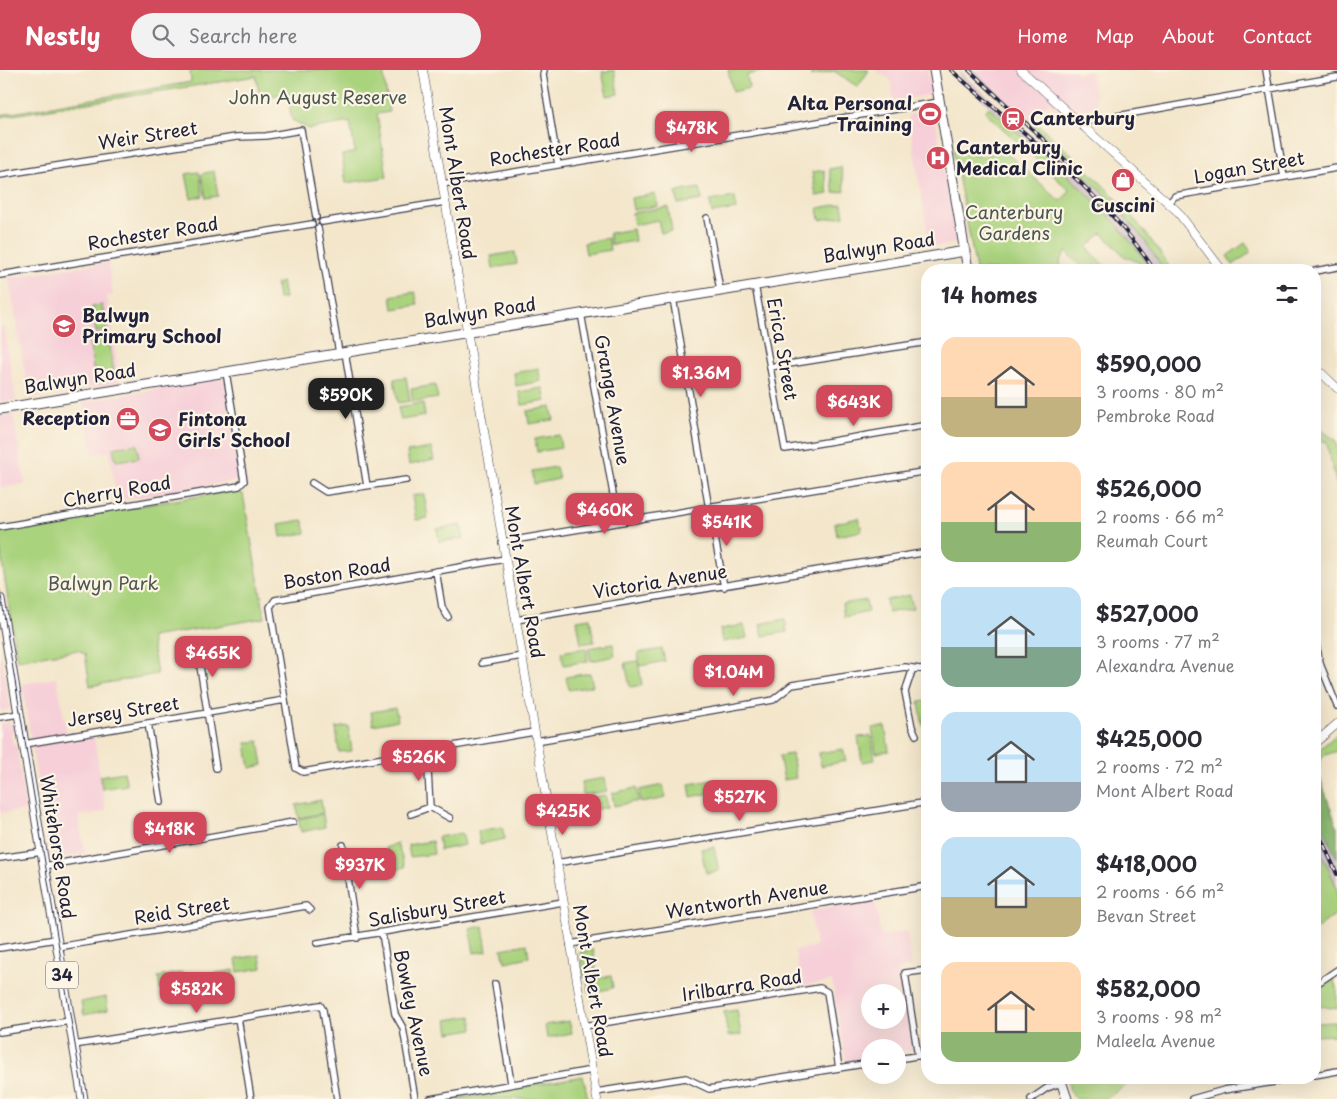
<!DOCTYPE html>
<meta charset="utf-8">
<style>
:root{--surface:#fff;--page:#f2f2f3;--text:#2b2b33;--muted:#7c7c81;--accent:#d1495b}
body{margin:0;font-family:"Playpen Sans",sans-serif;background:var(--page);color:var(--text);height:100vh;display:flex;flex-direction:column;font-size:19px;white-space:nowrap}
*{box-sizing:border-box;margin:0}
p{font-size:16px;color:var(--muted)}
.icon{flex:none;width:28px;height:28px;fill:none;stroke:currentColor;stroke-width:2;stroke-linecap:round;stroke-linejoin:round}
.map{position:relative;flex:1;overflow:hidden}
.drawer{position:absolute;left:921px;top:194px;width:400px;height:820px;display:flex;flex-direction:column;background:var(--surface);border-radius:20px;box-shadow:0 5px 20px #0002}
.drawer>*{flex:none}
.fabs{position:absolute;left:861px;top:914px;display:grid;gap:10px}
.fabs a{display:grid;place-items:center;width:45px;height:45px;border-radius:50%;background:var(--surface);box-shadow:0 5px 20px #0002;font-size:25px}
.price{position:absolute;translate:-50% -42px;padding:0 11px;border-radius:10px;background:var(--accent);color:#fff;font-size:16px;line-height:32px;filter:drop-shadow(0 1px 2px #0008)}
.price::after{content:'';position:absolute;left:50%;top:30px;width:15px;height:11px;margin-left:-8px;background:inherit;clip-path:polygon(0 0,100% 0,50% 100%)}
.price.active{background:#222;color:#fff}
ul{padding:0;list-style:none}
li{display:flex;align-items:center;gap:15px;height:125px;padding:0 20px}
li span{display:grid;place-items:center;flex:none;width:140px;height:100px;border-radius:15px;color:#555}
li>.icon{margin-inline-start:auto}
span .icon{width:60px;height:60px;fill:#fffc;stroke-width:1}
li b{font-size:21px}
h2{display:flex;justify-content:space-between;align-items:center;height:60px;padding:0 20px;font-size:21px}
header{display:flex;align-items:center;gap:30px;box-sizing:border-box;height:70px;padding:0 25px;background:var(--accent);color:#fff}
header strong{font-size:24px}
nav{display:flex;gap:28px;margin-inline-start:auto;font-size:18px}
.search{width:350px;height:45px;background:var(--page);display:flex;align-items:center;gap:12px;box-sizing:border-box;padding:0 18px;border-radius:28px;color:var(--muted);font-size:19px}
.map>svg:first-child{display:block}
</style>
<header>
<strong>Nestly</strong>
<div class="search"><svg class="icon" aria-label="search" viewBox="0 0 24 24"><circle cx="10" cy="10" r="6"/><path d="M15 15l6 6"/></svg>Search here</div>
<nav><a>Home</a><a>Map</a><a>About</a><a>Contact</a></nav>
</header>
<div class="map">
<svg width="1337" height="1029" viewBox="0 0 1337 1029">
<rect width="100%" height="100%" fill="#fcf5e5"/>
<filter id="ink" filterUnits="userSpaceOnUse"><feTurbulence type="fractalNoise" baseFrequency=".02" numOctaves="2"/><feDisplacementMap in="SourceGraphic" scale="10" xChannelSelector="R" yChannelSelector="G"/><feConvolveMatrix kernelMatrix="1 2 1 2 8 2 1 2 1" color-interpolation-filters="sRGB"/></filter>
<filter id="wash" filterUnits="userSpaceOnUse"><feTurbulence type="fractalNoise" baseFrequency=".0096" numOctaves="4" result="noise"/><feDisplacementMap in="SourceGraphic" scale="20" xChannelSelector="R" yChannelSelector="G"/><feGaussianBlur stdDeviation="1.12" result="paint"/><feColorMatrix in="noise" values="0 0 0 0 0 0 0 0 0 0 0 0 0 0 0 0 0 1.4 0 .05"/><feComposite in="paint" operator="in"/></filter>
<g filter="url(#wash)">
<rect width="100%" height="100%" fill="#f3e6cb"/>
<path fill="#f6cfd8" fill-rule="evenodd" d="M875,0H928L932,24L894,31L890,9Z
M974,0H1075L1076,4L1091,1L1097,36L1085,38L1071,53L1049,32L1029,52Z
M934,40L956,173L930,178L908,45Z
M108,192L113,225L107,226L120,313L29,328L9,208Z
M0,257H4L16,330L0,332Z
M223,307L241,410L117,431L109,381L93,384L83,332Z
M13,344L25,414L0,418V346Z
M0,580L10,637L7,640L0,641Z
M57,608L68,672L94,668L106,741L78,746L85,783L50,789L22,614Z
M8,652L13,655L14,662L11,663L13,675H16L26,740L0,743V654Z
M875,830L881,866L907,861L912,896L899,899L913,980L898,982V978H870V987L846,991L832,911L801,916L795,880L816,876L810,841ZM870,922H898V950H870Z"/>
<path fill="#d1bdca" d="M958,0L1064,93L1065,91L967,0H974L1114,133L1145,171L1164,200H1151L1114,151L1059,100L1060,98L961,11Z
M1315,739L1337,789V818L1315,768Z"/>
<path fill="#aad37e" stroke="#667a5c" d="M190,0H383L389,42L377,44L387,107L346,113L342,85L355,82L350,52L309,59L292,50L287,23L260,28L256,6L0,47V45L191,12Z
M614,0L618,24L607,26L602,2Z
M728,0H771L747,5L749,18L733,22Z
M810,0H869L858,17L834,1L811,6Z
M989,37C1046,88 1110,135 1151,200H1144L1138,192L1124,186L1102,163L1087,177L1108,200H1084L1066,182L1060,191L1062,200H976L953,79C971,85 986,92 1000,77L1060,131L1070,121L985,42Z
M1032,49C1083,95 1136,141 1171,200H1164L1145,171L1114,133L1029,52Z
M841,97L845,121L834,123L829,99Z
M824,100L828,124L816,126L812,102Z
M214,101L218,126L206,128L201,104Z
M199,102L203,126L191,129L186,104Z
M700,118L702,130L678,134L676,122Z
M655,124L658,136L633,140L631,128Z
M735,127L736,139L712,143L710,131Z
M842,134L844,146L820,150L818,138Z
M668,137L672,161L661,163L658,150L634,155L632,143Z
M633,159L635,171L611,175L609,163Z
M608,168L610,180L586,184L584,173Z
M1245,173L1251,182L1233,195L1227,186Z
M515,182L517,194L493,198L491,186Z
M282,212L285,228L278,229L276,214Z
M415,222L418,235L393,239L391,226Z
M102,235L107,261L96,262L92,237Z
M105,264L109,269L114,304L110,309L101,310L94,304L89,269L94,265Z
M538,298L541,311L516,316L514,303Z
M406,307L410,331L398,333L394,309Z
M435,315L438,328L413,332L411,319Z
M543,318L546,331L522,335L519,322Z
M423,333L425,346L401,350L398,337Z
M551,337L554,350L529,354L527,341Z
M1315,355L1335,370L1337,378V416L1326,371L1315,372Z
M559,365L561,378L537,382L535,369Z
M137,374L139,388L116,391L113,378Z
M431,378L434,390L409,395L407,382Z
M556,397L559,409L534,414L532,401Z
M236,420L243,424L265,548L151,567L157,604L90,616L85,584L78,580L17,590L0,477V459Z
M424,424L428,448L416,450L412,426Z
M859,448L862,461L837,466L835,453Z
M303,450L306,463L281,467L279,454Z
M461,455L464,468L439,472L437,459Z
M910,525L913,538L888,543L886,530Z
M866,530L868,542L844,547L842,534Z
M590,548L594,572L581,574L577,550Z
M785,549L787,562L763,566L760,554Z
M744,555L747,568L722,572L720,559Z
M613,574L615,586L591,591L588,578Z
M586,578L588,591L564,595L561,582Z
M662,579L665,591L640,596L638,583Z
M638,591L642,615L630,617L625,593Z
M590,603L593,616L569,620L566,607Z
M927,631V656H923L919,632Z
M395,638L398,650L373,655L371,642Z
M348,656L352,681L339,682L336,658Z
M885,656L889,681L876,683L872,658Z
M1337,664V681L1322,686L1318,702L1315,683Z
M871,666L875,690L862,692L858,667Z
M259,671L263,695L250,698L246,673Z
M843,679L846,691L821,696L819,683Z
M792,684L796,708L784,710L779,686Z
M124,702L127,715L102,719L100,706Z
M605,708L607,721L583,725L581,712Z
M713,710L716,722L691,727L689,714Z
M663,715L666,728L641,733L639,720Z
M636,718L639,731L614,736L612,723Z
M605,725L608,737L583,742L581,729Z
M321,730L323,743L299,748L296,735Z
M323,744L325,757L301,762L298,749Z
M502,757L505,769L480,774L478,761Z
M462,763L465,775L440,780L438,767Z
M1315,768L1337,818V843L1315,860Z
M432,771L434,784L410,787L408,775Z
M397,773L405,797L393,801L385,778Z
M714,777L719,801L706,803L701,779Z
M483,856L487,881L474,883L470,859Z
M527,874L529,887L505,892L502,879Z
M593,880L597,905L584,907L580,882Z
M260,885L262,898L238,902L236,889Z
M234,900L236,913L212,917L209,904Z
M182,902L184,915L160,920L158,907Z
M611,906L613,918L589,923L587,910Z
M1333,908L1337,920V939L1315,935V921Z
M106,927L108,940L84,945L81,932Z
M737,940L741,965L728,966L724,942Z
M471,946L473,959L449,963L447,950Z
M569,951L572,963L547,968L545,955Z
M1335,952L1336,965L1315,966V953Z
M583,1006L588,1029H452Z
M1067,1008H1136L1106,1029H1076L1070,1021Z"/>
<path fill="#87b56d" stroke="#546c54" d="M1315,693L1337,757V789L1315,739Z"/>
</g>
<g filter="url(#ink)">
<g fill="none" stroke-linecap="round" stroke-linejoin="round">
<g stroke="#413f51" stroke-width="8">
<path id="street" d="M544,0L543,5L558,95
M1266,0L1284,107
M1083,57L1089,51L1337,7
M0,105L236,67L266,66L301,60L316,147
M442,114L939,32
M1169,133L1175,126L1337,98
M707,148L720,220
M322,152L445,132
M318,158L339,283
M1130,200H1140
M1315,201L1337,197
M0,205L312,154
M755,215L785,379L928,355
M673,228L708,433
M581,243L618,452
M345,282L367,416
M770,297L928,272
M312,413L326,422L406,410
M713,436L928,401
M710,441L724,517
M0,457L239,416L244,411L226,302
M502,472L705,438
M505,489L275,530L270,537L296,698L303,702L534,662
M436,501L442,537L448,547
M516,550L928,482
M1315,571L1321,596L1337,636
M197,577L216,698
M482,593L522,586
M913,598L905,622L912,657L916,665
M0,647L19,644
M148,653L161,732
M536,671L773,630L792,615L905,597L928,600
M24,674L285,630
M430,737L450,748
M411,744L430,737L427,682
M343,775L357,868
M0,788L42,782
M556,793L928,732
M44,796L293,752
M382,863L395,944L403,958L415,1029
M317,873L563,832
M570,874L928,816
M58,877L306,836L310,840
M0,878L56,869
M495,914L511,1013
M1315,915L1337,900
M238,948L251,1029
M584,956L820,918L827,922L839,998
M0,962L70,951
M74,975L320,935L323,940L337,1029
M918,986L905,903L928,900
M898,989L928,984
M1315,1005L1337,1001
M596,1022L686,1008L709,1019L870,993
M430,1029L592,1000
M1031,1029L1047,1018L1061,1013
M1192,1029L1224,1020L1300,1008"/>
</g>
<g stroke="#413f51" stroke-width="9">
<path id="secondary" d="M423,0L597,1029
M1021,0L1177,141L1222,200
M1315,297L1337,318
M1315,673L1337,654"/>
</g>
<g stroke="#413f51" stroke-width="11">
<path id="primary" d="M934,0L968,200
M0,339L965,181
M0,529L83,1029
M1060,1008L1067,1029"/>
</g>
<use href="#street" stroke="#fff" stroke-width="5.5"/>
<use href="#secondary" stroke="#fff" stroke-width="8"/>
<use href="#primary" stroke="#fff" stroke-width="9"/>
<path stroke="#22223b" stroke-width="1" d="M0,520L84,1029"/>
<g stroke="#22223b" stroke-width="4">
<path id="rail" d="M951,0C1021,63 1103,120 1154,200
M969,0L1078,102
M1315,755L1337,804"/>
</g>
<use href="#rail" stroke="#fcf5e5" stroke-width="2" stroke-dasharray="5.5" stroke-linecap="butt"/>
</g>
</g>
<defs>
<g id="stadium-disc" transform="scale(1.25)"><circle r="9.5" fill="#d1495b" stroke="#fcf5e5"/><path d="M0-5a6.5 5 0 1 0 0 10a6.5 5 0 1 0 0-10ZM-3.5-1.8h7v3.6h-7Z" fill="#fff"/></g>
<g id="station-disc" transform="scale(1.25)"><circle r="9.5" fill="#d1495b" stroke="#fcf5e5"/><path d="M-3-6H3Q5-6 5-4V2Q5 4 3 4L4.5 6H3L1.5 4h-3L-3 6H-4.5L-3 4Q-5 4-5 2V-4Q-5-6-3-6ZM-3.5-4v3h7v-3ZM-3.5 1v1.5H-2V1ZM2 1v1.5H3.5V1Z" fill="#fff"/></g>
<g id="hospital-disc" transform="scale(1.25)"><circle r="9.5" fill="#d1495b" stroke="#fcf5e5"/><path d="M-5-5h3v3.5h4V-5h3V5h-3V1.5h-4V5h-3Z" fill="#fff"/></g>
<g id="shop-disc" transform="scale(1.25)"><circle r="9.5" fill="#d1495b" stroke="#fcf5e5"/><path d="M-5-2.5h2.3a2.7 3.5 0 0 1 5.4 0H5L5.5 6h-11ZM-1.5-2.5h3a1.5 2.3 0 0 0-3 0Z" fill="#fff"/></g>
<g id="school-disc" transform="scale(1.25)"><circle r="9.5" fill="#d1495b" stroke="#fcf5e5"/><path d="M0-5L7-2L0 1L-7-2ZM-4 1L0 2.5L4 1V4Q0 6-4 4Z" fill="#fff"/></g>
<g id="office-disc" transform="scale(1.25)"><circle r="9.5" fill="#d1495b" stroke="#fcf5e5"/><path d="M-6-3h4V-5.5h4V-3h4V5H-6ZM-1-4.5V-3h2v-1.5ZM-6 0V1H6V0Z" fill="#fff"/></g>
</defs>
<g fill-rule="evenodd">
<use href="#stadium-disc" x="930" y="44"/>
<use href="#station-disc" x="1013" y="49"/>
<use href="#hospital-disc" x="938" y="88"/>
<use href="#shop-disc" x="1123" y="110"/>
<use href="#school-disc" x="64" y="256"/>
<use href="#office-disc" x="128" y="349"/>
<use href="#school-disc" x="160" y="360"/>
</g>
<g text-anchor="middle" stroke-width="4.5" stroke-linejoin="round" paint-order="stroke">
<rect fill="#fcf5e5" stroke="#63616e" stroke-width="1" x="46" y="891.5" width="32" height="27" rx="4"/>
<g font-size="16" font-weight="bold" fill="#22223b">
<text x="62" y="911">34</text>
</g>
<g font-size="18" fill="#4b574f" stroke="#fcf5e5">
<text x="318" y="34">John August Reserve</text>
<text x="1014" y="149">Canterbury<tspan x="1014" dy="21">Gardens</tspan></text>
<text x="103" y="520">Balwyn Park</text>
</g>
<g font-size="18" font-weight="bold" fill="#22223b" stroke="#fcf5e5" text-anchor="start">
<text x="912" y="40" text-anchor="end">Alta Personal<tspan x="912" dy="21">Training</tspan></text>
<text x="1030" y="55">Canterbury</text>
<text x="956" y="84">Canterbury<tspan x="956" dy="21">Medical Clinic</tspan></text>
<text x="1123" y="142" text-anchor="middle">Cuscini</text>
<text x="82" y="252">Balwyn<tspan x="82" dy="21">Primary School</tspan></text>
<text x="110" y="355" text-anchor="end">Reception</text>
<text x="178" y="356">Fintona<tspan x="178" dy="21">Girls' School</tspan></text>
</g>
<g font-size="18" fill="#22223b" stroke="#fcf5e5">
<text transform="translate(148 66) rotate(-9)" y="6">Weir Street</text>
<text transform="translate(555 80) rotate(-9)" y="6">Rochester Road</text>
<text transform="translate(1249 98) rotate(-10)" y="6">Logan Street</text>
<text transform="translate(457 113) rotate(81)" y="6">Mont Albert Road</text>
<text transform="translate(153 164) rotate(-9)" y="6">Rochester Road</text>
<text transform="translate(879 178) rotate(-9)" y="6">Balwyn Road</text>
<text transform="translate(480 243) rotate(-9)" y="6">Balwyn Road</text>
<text transform="translate(782 279) rotate(80)" y="6">Erica Street</text>
<text transform="translate(80 309) rotate(-9)" y="6">Balwyn Road</text>
<text transform="translate(612 330) rotate(80)" y="6">Grange Avenue</text>
<text transform="translate(117 422) rotate(-10)" y="6">Cherry Road</text>
<text transform="translate(337 504) rotate(-10)" y="6">Boston Road</text>
<text transform="translate(524 512) rotate(80)" y="6">Mont Albert Road</text>
<text transform="translate(660 512) rotate(-9)" y="6">Victoria Avenue</text>
<text transform="translate(123 642) rotate(-9)" y="6">Jersey Street</text>
<text transform="translate(57 777) rotate(81)" y="6">Whitehorse Road</text>
<text transform="translate(747 830) rotate(-9)" y="6">Wentworth Avenue</text>
<text transform="translate(437 839) rotate(-10)" y="6">Salisbury Street</text>
<text transform="translate(182 841) rotate(-9)" y="6">Reid Street</text>
<text transform="translate(592 911) rotate(80)" y="6">Mont Albert Road</text>
<text transform="translate(742 916) rotate(-9)" y="6">Irilbarra Road</text>
<text transform="translate(413 943) rotate(78)" y="6">Bowley Avenue</text>
</g>
</g>
</svg>
<div class="fabs">
<a>+</a>
<a>−</a>
</div>
<b class="price" style="left:692px;top:83px">$478K</b>
<b class="price" style="left:701px;top:328px">$1.36M</b>
<b class="price active" style="left:346px;top:350px">$590K</b>
<b class="price" style="left:854px;top:357px">$643K</b>
<b class="price" style="left:605px;top:465px">$460K</b>
<b class="price" style="left:727px;top:477px">$541K</b>
<b class="price" style="left:213px;top:608px">$465K</b>
<b class="price" style="left:734px;top:627px">$1.04M</b>
<b class="price" style="left:419px;top:712px">$526K</b>
<b class="price" style="left:740px;top:752px">$527K</b>
<b class="price" style="left:563px;top:766px">$425K</b>
<b class="price" style="left:170px;top:784px">$418K</b>
<b class="price" style="left:360px;top:820px">$937K</b>
<b class="price" style="left:197px;top:944px">$582K</b>
<section class="drawer">
<h2>14 homes<svg class="icon" aria-label="filters" viewBox="0 0 24 24"><path d="M4 7h16M4 17h16"/><circle cx="9" cy="7" r="2"/><circle cx="15" cy="17" r="2"/></svg></h2>
<ul>
<li><span style="background:linear-gradient(#ffd9b3 60%,#c2b280 0)"><svg class="icon" aria-label="home" viewBox="0 0 24 24"><path d="M3 11l9-7 9 7M6 9v11h12V9"/></svg></span><div><b>$590,000</b><p>3 rooms · 80 m²</p><p>Pembroke Road</p></div></li>
<li><span style="background:linear-gradient(#ffd9b3 60%,#8fb573 0)"><svg class="icon" aria-label="home" viewBox="0 0 24 24"><path d="M3 11l9-7 9 7M6 9v11h12V9"/></svg></span><div><b>$526,000</b><p>2 rooms · 66 m²</p><p>Reumah Court</p></div></li>
<li><span style="background:linear-gradient(#bfe0f5 60%,#7fa58c 0)"><svg class="icon" aria-label="home" viewBox="0 0 24 24"><path d="M3 11l9-7 9 7M6 9v11h12V9"/></svg></span><div><b>$527,000</b><p>3 rooms · 77 m²</p><p>Alexandra Avenue</p></div></li>
<li><span style="background:linear-gradient(#bfe0f5 70%,#9aa5b1 0)"><svg class="icon" aria-label="home" viewBox="0 0 24 24"><path d="M3 11l9-7 9 7M6 9v11h12V9"/></svg></span><div><b>$425,000</b><p>2 rooms · 72 m²</p><p>Mont Albert Road</p></div></li>
<li><span style="background:linear-gradient(#bfe0f5 60%,#c2b280 0)"><svg class="icon" aria-label="home" viewBox="0 0 24 24"><path d="M3 11l9-7 9 7M6 9v11h12V9"/></svg></span><div><b>$418,000</b><p>2 rooms · 66 m²</p><p>Bevan Street</p></div></li>
<li><span style="background:linear-gradient(#ffd9b3 70%,#8fb573 0)"><svg class="icon" aria-label="home" viewBox="0 0 24 24"><path d="M3 11l9-7 9 7M6 9v11h12V9"/></svg></span><div><b>$582,000</b><p>3 rooms · 98 m²</p><p>Maleela Avenue</p></div></li>
</ul>
</section>
</div>
